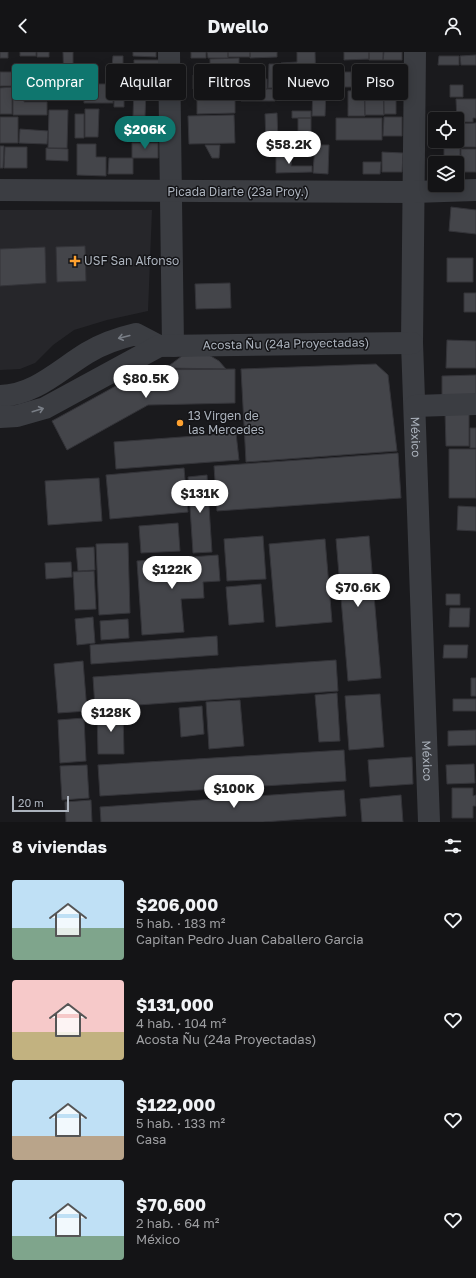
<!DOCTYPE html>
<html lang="es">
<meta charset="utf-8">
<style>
:root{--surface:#141416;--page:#1d1d1f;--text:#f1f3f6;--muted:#9d9ea1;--line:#333335;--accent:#0f766e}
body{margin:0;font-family:"Golos Text",sans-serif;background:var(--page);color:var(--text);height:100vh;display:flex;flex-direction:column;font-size:15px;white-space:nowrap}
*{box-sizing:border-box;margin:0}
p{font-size:13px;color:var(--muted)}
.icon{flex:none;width:22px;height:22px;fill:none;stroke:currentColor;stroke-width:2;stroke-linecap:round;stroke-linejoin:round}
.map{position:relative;height:770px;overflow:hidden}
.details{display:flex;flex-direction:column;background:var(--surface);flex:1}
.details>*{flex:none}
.guide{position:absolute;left:12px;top:12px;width:452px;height:36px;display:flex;gap:8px}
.buttons{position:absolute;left:428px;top:60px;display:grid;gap:8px}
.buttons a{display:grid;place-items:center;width:36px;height:36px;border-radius:4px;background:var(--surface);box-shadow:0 2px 10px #0003,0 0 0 1px var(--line);font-size:20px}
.scale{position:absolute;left:12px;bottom:10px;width:57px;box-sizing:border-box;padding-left:4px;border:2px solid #acb3bd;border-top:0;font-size:11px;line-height:14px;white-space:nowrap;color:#acb3bd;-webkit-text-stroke:3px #151518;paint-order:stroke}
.price{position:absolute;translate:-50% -34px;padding:0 9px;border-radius:14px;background:#fff;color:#222;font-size:13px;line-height:26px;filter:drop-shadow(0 1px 2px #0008)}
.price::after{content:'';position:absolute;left:50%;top:24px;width:12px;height:9px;margin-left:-6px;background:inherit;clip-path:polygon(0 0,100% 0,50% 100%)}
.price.on{background:var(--accent);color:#fff}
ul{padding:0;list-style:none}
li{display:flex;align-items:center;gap:12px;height:100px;padding:0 12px}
li span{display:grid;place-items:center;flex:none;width:112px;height:80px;border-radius:4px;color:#555}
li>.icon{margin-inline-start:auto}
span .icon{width:48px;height:48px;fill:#fffc;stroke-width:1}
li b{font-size:17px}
h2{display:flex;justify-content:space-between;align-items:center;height:48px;padding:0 12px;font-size:17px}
.chip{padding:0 14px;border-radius:4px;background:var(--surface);box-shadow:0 2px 10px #0003,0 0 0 1px var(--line);font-size:14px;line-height:36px}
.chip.on{background:var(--accent);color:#fff}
header{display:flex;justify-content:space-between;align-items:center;height:52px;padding:0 12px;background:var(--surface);font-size:18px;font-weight:700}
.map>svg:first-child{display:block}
</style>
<header><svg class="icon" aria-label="back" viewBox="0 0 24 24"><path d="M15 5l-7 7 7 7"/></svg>Dwello<svg class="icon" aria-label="person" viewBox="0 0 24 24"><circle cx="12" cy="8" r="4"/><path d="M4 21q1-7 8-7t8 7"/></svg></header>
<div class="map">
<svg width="476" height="770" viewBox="0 0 476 770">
<rect width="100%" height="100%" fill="#1a1a1d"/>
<path fill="#26262a" d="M0,158H152L148,259L107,268L74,278L53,293L35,311L20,317L0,318Z"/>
<path fill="#44454a" stroke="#343439" d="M0,0H8V6H0Z
M20,0H36V4H20Z
M37,0H49V5H37Z
M63,0H73V34H64Z
M133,0H156V5L133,4Z
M191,0H206V6H191Z
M207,0H228V6H208Z
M228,0H250V5H228Z
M250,0H277V5L250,6Z
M297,0H315L316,35L281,36V11L297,10Z
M344,0H369V7L344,8Z
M369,0H383V8H369Z
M384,0H402V8H383Z
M476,3V13H461L460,4Z
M113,4H123V16L112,15Z
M439,4H459V13H438Z
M239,6V35L210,36V7Z
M134,8H160L159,25H150V33H134Z
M269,12H280L279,36H268Z
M375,18H385V34H375Z
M52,19V33L14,34V20Z
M122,19H132V34H122Z
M374,19L375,34L353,35L352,20Z
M0,20H13V34H0Z
M331,20H351L352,35H332Z
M193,23H206V37H193Z
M242,24H253V37H242Z
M391,26H403V35H391Z
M254,27H267V37H254Z
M84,32H113V51H84Z
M450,33H463V45H450Z
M12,35V62H0V36Z
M114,35H124V55H114Z
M313,36H326L325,64H312Z
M134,37L146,38L145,64H133Z
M241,37H276L275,49H241Z
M365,37H383L384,63H365Z
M384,37H403V48H396V62H384Z
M13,38H24V50H47V63H13Z
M364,38L365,64H348V39Z
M197,41H235V61L197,62Z
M456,47H476V66H473V70H457Z
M85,57H99L98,85H85Z
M49,58H68L67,96H48Z
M292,59H311V66H292Z
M277,61L278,90H266L265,62Z
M75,62H84V86H75Z
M234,63L235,91L189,92L188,64Z
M0,65H18V91H0Z
M133,65L147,66L146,90L133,89Z
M384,65H402V84H383Z
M298,66H311V80L298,79Z
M336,66H382V88H336Z
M476,71V95H454V89H457V72Z
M20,77L48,79L47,92L19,91Z
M299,80H311V90H299Z
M287,89H295V100H287Z
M295,90L313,91V100H295Z
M132,91H158V106H132Z
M77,92H96V105H106V124L77,123Z
M205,93H220L219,106H212Z
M315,93H329L328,122L313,121Z
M0,94H4L3,116H0Z
M5,95H27V116H4Z
M46,96L68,97V109L46,108Z
M444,96H460V120H457V111H444Z
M461,97H476V120H461Z
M382,100L403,101L402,120H382Z
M276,102H292L291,114H312V120L276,121Z
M109,106H133V122H108Z
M363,110H381L380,122H363Z
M451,155L476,158V182L449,179Z
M85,194L86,229L57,230L56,195Z
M45,195L46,231L0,234V197Z
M447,206H473V230H447Z
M230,231L231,256L196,257L195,232Z
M464,241H476V260H464Z
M447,288L476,289V316H446Z
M209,303L219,309L226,317L166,316L182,304Z
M376,312L388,323L397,399L246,410L241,317Z
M235,317V351L148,353L67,398L52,369L145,318Z
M476,323V345L442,346V324Z
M469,358V394H446L445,359Z
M470,376H476V396H470Z
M236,381L239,408L116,417L114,390Z
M449,397H476V446H449Z
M398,401L401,446L217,459L214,414Z
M184,416L188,460L110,467L106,423Z
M207,423L212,500L193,501L188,425Z
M99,426L102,469L48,473L45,429Z
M458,454L476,455V479L457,478Z
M178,471L180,499L141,501L139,474Z
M263,484L266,527L227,529L224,487Z
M369,484L381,626L348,629L336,487Z
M325,487L332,570L276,575L269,492Z
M128,491L130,561L99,563L96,492Z
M94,495L95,518L78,519L76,496Z
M218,503L220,529L203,530L204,546L181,547L184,580L142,583L137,509Z
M71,510L72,525L46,527L45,511Z
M94,519L96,557L75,558L73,520Z
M261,532L264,570L229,573L226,535Z
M446,542H460V553H446Z
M450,556H470L469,575H449Z
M93,565L95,591L77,593L75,567Z
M128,567L129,586L101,588L100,569Z
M217,584L218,603L91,612L90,593Z
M444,593H468L467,606H443Z
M336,608L338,639L95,656L93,625Z
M83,609L87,659L58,661L54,612Z
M471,626H476V644H471Z
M337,641L340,689L319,690L315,643Z
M380,642L384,695L349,698L345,644Z
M453,647H476V659H453Z
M240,648L244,694L209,697L206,650Z
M202,654L204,682L181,685L179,656Z
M123,659L124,702H98L97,660Z
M84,666L86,709L60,711L58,668Z
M476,678V693L448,694V679Z
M344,698L346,729L100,744L98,713Z
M412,705L413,732L370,735L368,708Z
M474,712L475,731L447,732L446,713Z
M87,713L89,746L62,748L60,714Z
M452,736H473V744L476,743V754H473V766H452Z
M344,738L346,764L263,770H101L100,755Z
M401,743L403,770H362L360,747Z
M91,748L92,770H66L65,750Z"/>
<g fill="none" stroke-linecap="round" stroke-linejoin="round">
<g stroke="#3b3d42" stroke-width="22">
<path d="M169,0L173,294"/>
<path id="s1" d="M415,0L412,291L429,770"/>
<path d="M0,138L413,140L476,138"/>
<path d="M0,344C35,343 59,318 87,301C103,291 119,286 136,282L159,294"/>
<path d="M415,354L476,352"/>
<path d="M0,365L17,364L45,356L159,294L412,291"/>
</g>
</g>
<defs><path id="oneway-shaft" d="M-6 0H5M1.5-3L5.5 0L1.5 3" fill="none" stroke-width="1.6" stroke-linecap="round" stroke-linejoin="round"/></defs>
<g stroke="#797e86">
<use href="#oneway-shaft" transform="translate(124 285) rotate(166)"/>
<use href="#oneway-shaft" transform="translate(38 358) rotate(-17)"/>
</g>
<g fill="#ffa230" stroke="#151518" stroke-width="1.5">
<path d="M73 203h4v4h4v4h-4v4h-4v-4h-4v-4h4z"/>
<circle cx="180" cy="371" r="4"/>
</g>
<g text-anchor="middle" stroke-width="3" stroke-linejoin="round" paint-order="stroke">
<g font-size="12" fill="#acb3bd" stroke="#151518">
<text x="238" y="144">Picada Diarte (23ª Proy.)</text>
<text transform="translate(286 292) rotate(-1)" y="4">Acosta Ñu (24ª Proyectadas)</text>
<text dy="4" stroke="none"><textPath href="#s1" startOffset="385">México</textPath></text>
<text dy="4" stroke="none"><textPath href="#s1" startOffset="709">México</textPath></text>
</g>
<g font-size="12" fill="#acb3bd" stroke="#151518" text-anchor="start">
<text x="84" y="213">USF San Alfonso</text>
<text x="188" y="368">13 Virgen de<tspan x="188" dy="14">las Mercedes</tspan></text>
</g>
</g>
</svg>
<div class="buttons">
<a><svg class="icon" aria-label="locate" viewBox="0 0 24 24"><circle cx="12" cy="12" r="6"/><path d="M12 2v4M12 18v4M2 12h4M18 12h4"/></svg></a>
<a><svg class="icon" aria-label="layers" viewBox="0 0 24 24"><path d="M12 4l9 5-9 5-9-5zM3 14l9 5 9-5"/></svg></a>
</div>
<div class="scale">20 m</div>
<b class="price on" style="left:145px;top:98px">$206K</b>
<b class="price" style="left:289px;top:113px">$58.2K</b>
<b class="price" style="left:146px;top:347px">$80.5K</b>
<b class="price" style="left:200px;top:462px">$131K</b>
<b class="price" style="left:172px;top:538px">$122K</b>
<b class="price" style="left:358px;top:556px">$70.6K</b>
<b class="price" style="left:111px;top:681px">$128K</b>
<b class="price" style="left:234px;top:757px">$100K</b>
<div class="guide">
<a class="chip on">Comprar</a>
<a class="chip">Alquilar</a>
<a class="chip">Filtros</a>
<a class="chip">Nuevo</a>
<a class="chip">Piso</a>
</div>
</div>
<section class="details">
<h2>8 viviendas<svg class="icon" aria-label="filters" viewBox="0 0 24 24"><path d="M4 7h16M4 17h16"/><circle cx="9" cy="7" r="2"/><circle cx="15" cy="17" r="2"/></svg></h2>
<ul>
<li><span style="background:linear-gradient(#bfe0f5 60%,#7fa58c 0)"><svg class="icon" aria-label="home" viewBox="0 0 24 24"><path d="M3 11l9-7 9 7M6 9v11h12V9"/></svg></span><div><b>$206,000</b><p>5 hab. · 183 m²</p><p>Capitan Pedro Juan Caballero Garcia</p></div><svg class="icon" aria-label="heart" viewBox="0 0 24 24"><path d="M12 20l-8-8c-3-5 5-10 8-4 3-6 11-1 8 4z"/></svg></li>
<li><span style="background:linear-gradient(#f6c9c9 65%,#c2b280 0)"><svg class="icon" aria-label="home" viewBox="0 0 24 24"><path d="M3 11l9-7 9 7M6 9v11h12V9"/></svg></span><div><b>$131,000</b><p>4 hab. · 104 m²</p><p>Acosta Ñu (24ª Proyectadas)</p></div><svg class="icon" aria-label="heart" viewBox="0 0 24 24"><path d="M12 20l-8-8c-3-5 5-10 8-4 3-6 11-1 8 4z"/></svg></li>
<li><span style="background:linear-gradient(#bfe0f5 70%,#b9a48a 0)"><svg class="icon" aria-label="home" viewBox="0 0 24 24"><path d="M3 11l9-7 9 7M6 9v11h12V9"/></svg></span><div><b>$122,000</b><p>5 hab. · 133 m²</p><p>Casa</p></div><svg class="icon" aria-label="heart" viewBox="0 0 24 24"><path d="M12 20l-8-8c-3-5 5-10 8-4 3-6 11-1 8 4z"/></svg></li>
<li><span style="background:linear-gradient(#bfe0f5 70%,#7fa58c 0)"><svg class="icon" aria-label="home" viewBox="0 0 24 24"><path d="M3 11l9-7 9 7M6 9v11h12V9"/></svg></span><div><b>$70,600</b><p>2 hab. · 64 m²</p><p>México</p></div><svg class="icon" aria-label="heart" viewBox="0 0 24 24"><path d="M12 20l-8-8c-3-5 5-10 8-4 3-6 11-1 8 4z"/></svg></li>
</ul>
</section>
